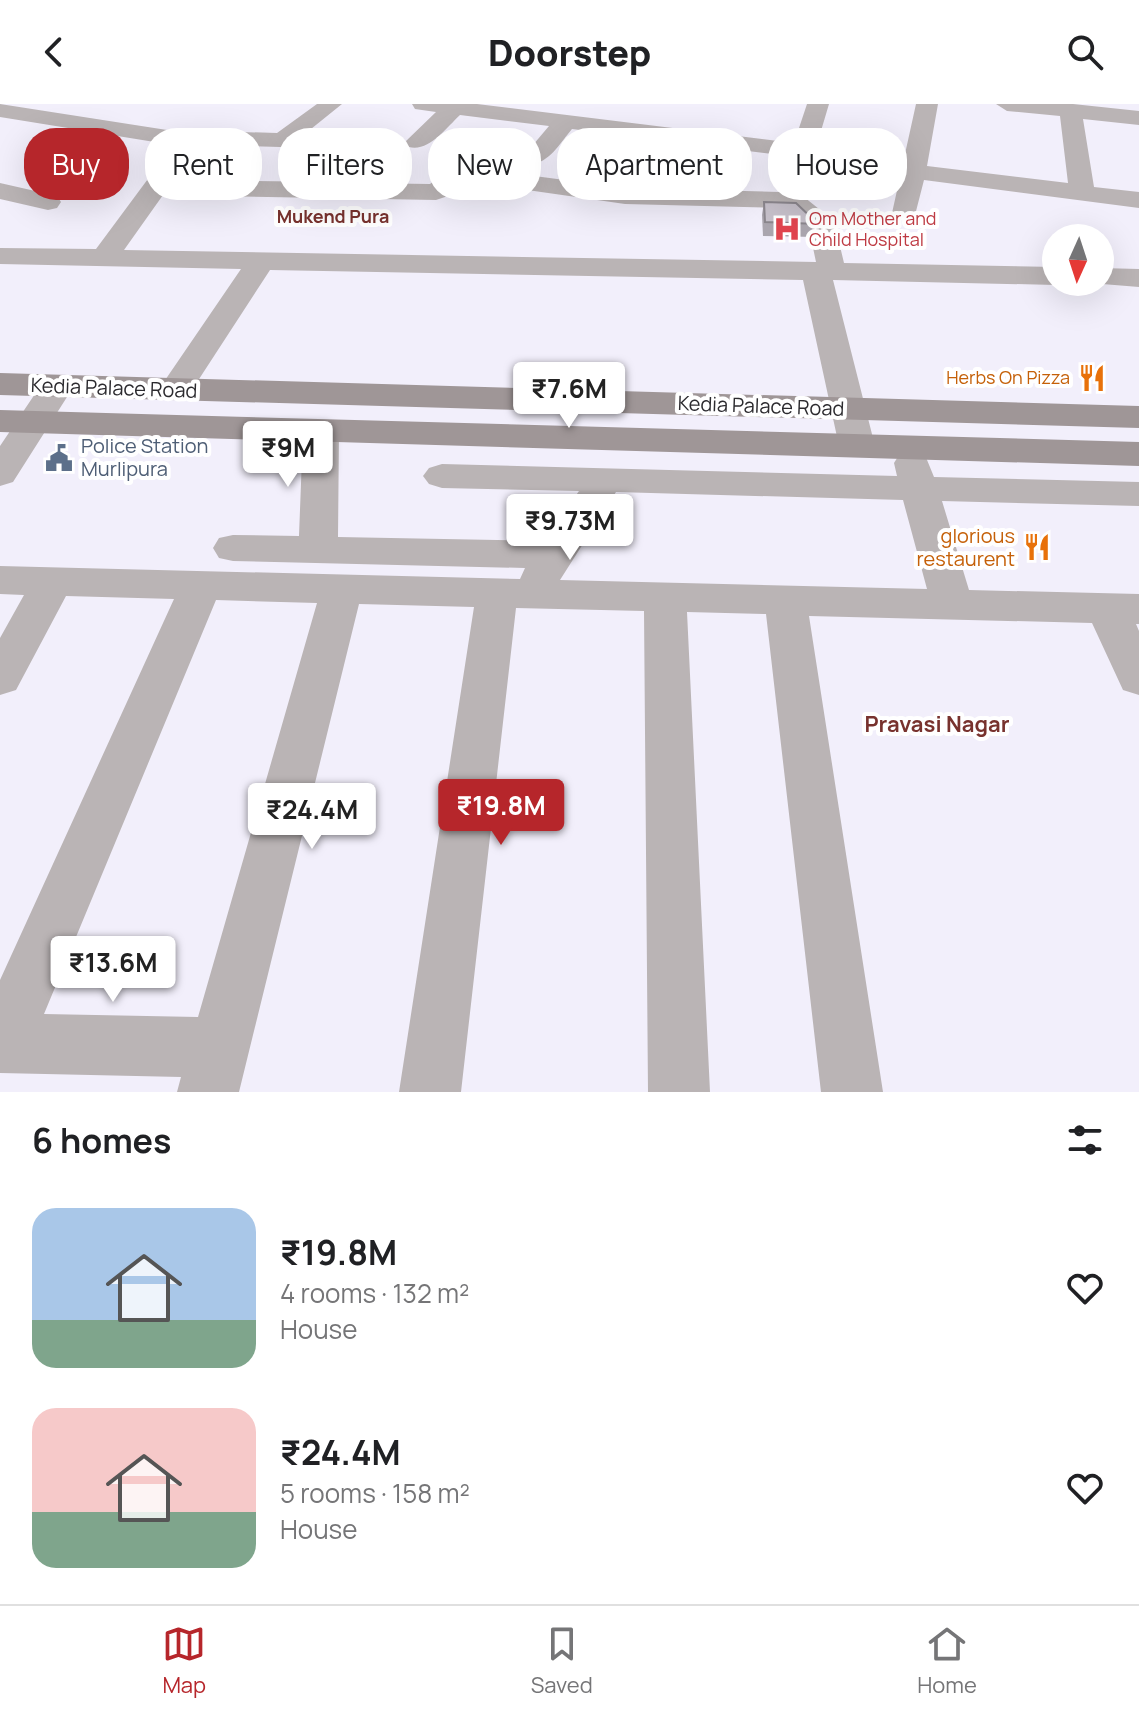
<!DOCTYPE html>
<meta charset="utf-8">
<style>
:root{--surface:#fff;--page:#f6f6f6;--text:#202124;--muted:#757577;--line:#e0e0e0;--accent:#b6262b}
body{margin:0;font-family:Manrope,sans-serif;background:var(--page);color:var(--text);height:100vh;display:flex;flex-direction:column;font-size:30px;white-space:nowrap}
*{box-sizing:border-box;margin:0}
p{font-size:26px;color:var(--muted)}
.icon{flex:none;width:44px;height:44px;fill:none;stroke:currentColor;stroke-width:2;stroke-linecap:round;stroke-linejoin:round}
.map{position:relative;height:988px;overflow:hidden}
.side{display:flex;flex-direction:column;background:var(--surface);flex:1}
.side>*{flex:none}
.banner{position:absolute;left:24px;top:24px;width:1092px;height:72px;display:flex;gap:16px}
.needle{width:52px;rotate:183deg}
.tools{position:absolute;left:1042px;top:120px;display:grid;gap:16px}
.tools a{display:grid;place-items:center;width:72px;height:72px;border-radius:50%;background:var(--surface);box-shadow:0 8px 32px #0002;font-size:40px}
.price{position:absolute;translate:-50% -68px;padding:0 18px;border-radius:8px;background:#fff;color:#222;font-size:26px;line-height:52px;filter:drop-shadow(0 2px 4px #0008)}
.price::after{content:'';position:absolute;left:50%;top:48px;width:24px;height:18px;margin-left:-12px;background:inherit;clip-path:polygon(0 0,100% 0,50% 100%)}
.price.current{background:var(--accent);color:#fff}
ul{padding:0;list-style:none}
li{display:flex;align-items:center;gap:24px;height:200px;padding:0 32px}
li span{display:grid;place-items:center;flex:none;width:224px;height:160px;border-radius:24px;color:#555}
li>.icon{margin-inline-start:auto}
span .icon{width:96px;height:96px;fill:#fffc;stroke-width:1}
li b{font-size:34px}
h2{display:flex;justify-content:space-between;align-items:center;height:96px;padding:0 32px;font-size:34px}
.chip{padding:0 28px;border-radius:32px;background:var(--surface);box-shadow:0 8px 32px #0002;font-size:28px;line-height:72px}
.chip.current{background:var(--accent);color:#fff}
header{display:flex;justify-content:space-between;align-items:center;height:104px;padding:0 32px;background:var(--surface);font-size:36px;font-weight:800}
.dock{display:flex;justify-content:space-around;align-items:center;height:112px;border-top:2px solid var(--line);background:var(--surface);font-size:22px;color:var(--muted)}
.dock a{display:grid;justify-items:center;gap:4px}
.dock .current{color:var(--accent)}
.map>svg:first-child{display:block}
</style>
<header><svg class="icon" aria-label="back" viewBox="0 0 24 24"><path d="M15 5l-7 7 7 7"/></svg>Doorstep<svg class="icon" aria-label="search" viewBox="0 0 24 24"><circle cx="10" cy="10" r="6"/><path d="M15 15l6 6"/></svg></header>
<div class="map">
<svg width="1139" height="988" viewBox="0 0 1139 988">
<rect width="100%" height="100%" fill="#f2effb"/>
<g fill="none" stroke-linecap="round" stroke-linejoin="round">
<path fill="#bab4b5" fill-rule="evenodd" d="M0,0L167,26L277,29L317,0H342L306,29L374,33L378,38L360,79L430,80L451,64L460,62L625,84L779,88L789,52L572,25C559,40 547,64 525,59L522,54L549,22L460,11C446,24 429,48 409,43L405,38L436,8L415,5L412,0H477L794,39L807,0H829L815,47L903,59L916,0H938L927,62L1068,79L1060,12L1007,7L996,0H1073L1139,7V21L1083,15L1094,83L1139,88V104L924,76L914,115H896L892,109L900,73L811,62L804,93L834,117L844,159L1056,163V178H1066L1056,181L833,176L875,342L870,350L857,353L844,350L839,342L803,176L270,166L188,292L176,295L164,292L159,285L241,165L0,160V144L96,145L162,56H180L183,61L173,76L335,78L351,45L167,40L0,13ZM465,77L625,100L784,104L808,120L816,158L124,146L163,91L436,96L445,93Z
M0,79L57,92L61,98L57,104L48,106L0,95Z
M1100,164L1139,165V183L1090,179L1100,178Z
M57,272L69,275L74,282L13,378L0,382V342L45,275Z
M321,316L333,320L339,327L338,433L544,437L579,387L442,384L429,380L423,372L429,364L442,360L897,372L894,359L899,351L912,348L925,351L934,373L1139,378V402L942,397L969,486L1139,490V520H1136L1139,527V591L1123,586L1092,519L809,512L883,988H821L766,510L687,508L710,988H648L644,507L516,504L461,988H399L474,503L359,500L239,988H177L181,973L0,969V876L174,495L66,492L16,586L0,591V534L24,491L0,490V462L520,475L525,464L233,457L219,454L213,444L219,434L233,431L299,432L303,327L309,320ZM616,388L903,396L927,485L560,476ZM216,496L317,499L198,913L44,910Z"/>
<path fill="#9f9697" fill-rule="evenodd" d="M0,269L1139,302V324L0,291Z
M0,306L1139,338V362L0,328Z"/>
</g>
<path fill="#aaa5ae" d="M764,98L818,120L816,133L763,132L762,111Z"/>
<path fill="#c6c0ca" stroke="#8b868d" stroke-width="2" d="M764,98L796,99L818,120L765,118Z"/>
<defs>
<g id="hospital-bare" transform="scale(2.16)"><path d="M-5-5h3v3.5h4V-5h3V5h-3V1.5h-4V5h-3Z" fill="#e0444e" stroke="#fff" stroke-width="2.5" paint-order="stroke"/></g>
<g id="restaurant-bare" transform="scale(2.16)"><path d="M-5-6h1v4h1v-4h1v4h1v-4h1v5L-1.5 .5V6h-2V.5L-5-1ZM5-6V6H3V1.5H1.5Q1.5-4 5-6Z" fill="#e8710a" stroke="#fff" stroke-width="2.5" paint-order="stroke"/></g>
<g id="civic-bare" transform="scale(2.16)"><path d="M-.6-6.5H3V-4.5H.6V-3L4-1V1h2V6H-6V1h2V-1L-.6-3ZM-1.2 2.5V6h2.4V2.5Z" fill="#5c6f8a" stroke="#fff" stroke-width="2.5" paint-order="stroke"/></g>
</defs>
<g fill-rule="evenodd">
<use href="#hospital-bare" x="787" y="125"/>
<use href="#restaurant-bare" x="1092" y="274"/>
<use href="#civic-bare" x="59" y="354"/>
<use href="#restaurant-bare" x="1037" y="443"/>
</g>
<g text-anchor="middle" stroke-width="8" stroke-linejoin="round" paint-order="stroke">
<g font-size="18" font-weight="bold" fill="#78322e" stroke="#fff">
<text x="333" y="119">Mukend Pura</text>
</g>
<g font-size="18" fill="#be3a42" stroke="#fff" text-anchor="start">
<text x="809" y="121">Om Mother and<tspan x="809" dy="21">Child Hospital</tspan></text>
</g>
<g font-size="18" fill="#c56008" stroke="#fff" text-anchor="end">
<text x="1070" y="280">Herbs On Pizza</text>
</g>
<g font-size="20" fill="#2c2b2f" stroke="#fff">
<text transform="translate(114 284) rotate(2)" y="7">Kedia Palace Road</text>
<text transform="translate(761 302) rotate(2)" y="7">Kedia Palace Road</text>
</g>
<g font-size="20" fill="#4e5e75" stroke="#fff" text-anchor="start">
<text x="81" y="349">Police Station<tspan x="81" dy="23">Murlipura</tspan></text>
</g>
<g font-size="20" fill="#c56008" stroke="#fff" text-anchor="end">
<text x="1015" y="439">glorious<tspan x="1015" dy="23">restaurent</tspan></text>
</g>
<g font-size="22" font-weight="bold" fill="#78322e" stroke="#fff">
<text x="937" y="628">Pravasi Nagar</text>
</g>
</g>
</svg>
<div class="tools">
<a><svg class="needle" viewBox="-14 -14 28 28"><path d="M0-13l5 13h-10z" fill="#e53935"/><path d="M0 13l5-13h-10z" fill="#757577"/></svg></a>
</div>
<b class="price" style="left:569px;top:326px">₹7.6M</b>
<b class="price" style="left:288px;top:385px">₹9M</b>
<b class="price" style="left:570px;top:458px">₹9.73M</b>
<b class="price current" style="left:501px;top:743px">₹19.8M</b>
<b class="price" style="left:312px;top:747px">₹24.4M</b>
<b class="price" style="left:113px;top:900px">₹13.6M</b>
<div class="banner">
<a class="chip current">Buy</a>
<a class="chip">Rent</a>
<a class="chip">Filters</a>
<a class="chip">New</a>
<a class="chip">Apartment</a>
<a class="chip">House</a>
</div>
</div>
<section class="side">
<h2>6 homes<svg class="icon" aria-label="filters" viewBox="0 0 24 24"><path d="M4 7h16M4 17h16"/><circle cx="9" cy="7" r="2"/><circle cx="15" cy="17" r="2"/></svg></h2>
<ul>
<li><span style="background:linear-gradient(#a9c7e8 70%,#7fa58c 0)"><svg class="icon" aria-label="home" viewBox="0 0 24 24"><path d="M3 11l9-7 9 7M6 9v11h12V9"/></svg></span><div><b>₹19.8M</b><p>4 rooms · 132 m²</p><p>House</p></div><svg class="icon" aria-label="heart" viewBox="0 0 24 24"><path d="M12 20l-8-8c-3-5 5-10 8-4 3-6 11-1 8 4z"/></svg></li>
<li><span style="background:linear-gradient(#f6c9c9 65%,#7fa58c 0)"><svg class="icon" aria-label="home" viewBox="0 0 24 24"><path d="M3 11l9-7 9 7M6 9v11h12V9"/></svg></span><div><b>₹24.4M</b><p>5 rooms · 158 m²</p><p>House</p></div><svg class="icon" aria-label="heart" viewBox="0 0 24 24"><path d="M12 20l-8-8c-3-5 5-10 8-4 3-6 11-1 8 4z"/></svg></li>
</ul>
</section>
<nav class="dock">
<a class="current"><svg class="icon" aria-label="map" viewBox="0 0 24 24"><path d="M3 6l6-2 6 2 6-2v14l-6 2-6-2-6 2zM9 4v14M15 6v14"/></svg>Map</a>
<a><svg class="icon" aria-label="saved" viewBox="0 0 24 24"><path d="M7 4h10v16l-5-4-5 4z"/></svg>Saved</a>
<a><svg class="icon" aria-label="home" viewBox="0 0 24 24"><path d="M3 11l9-7 9 7M6 9v11h12V9"/></svg>Home</a>
</nav>
